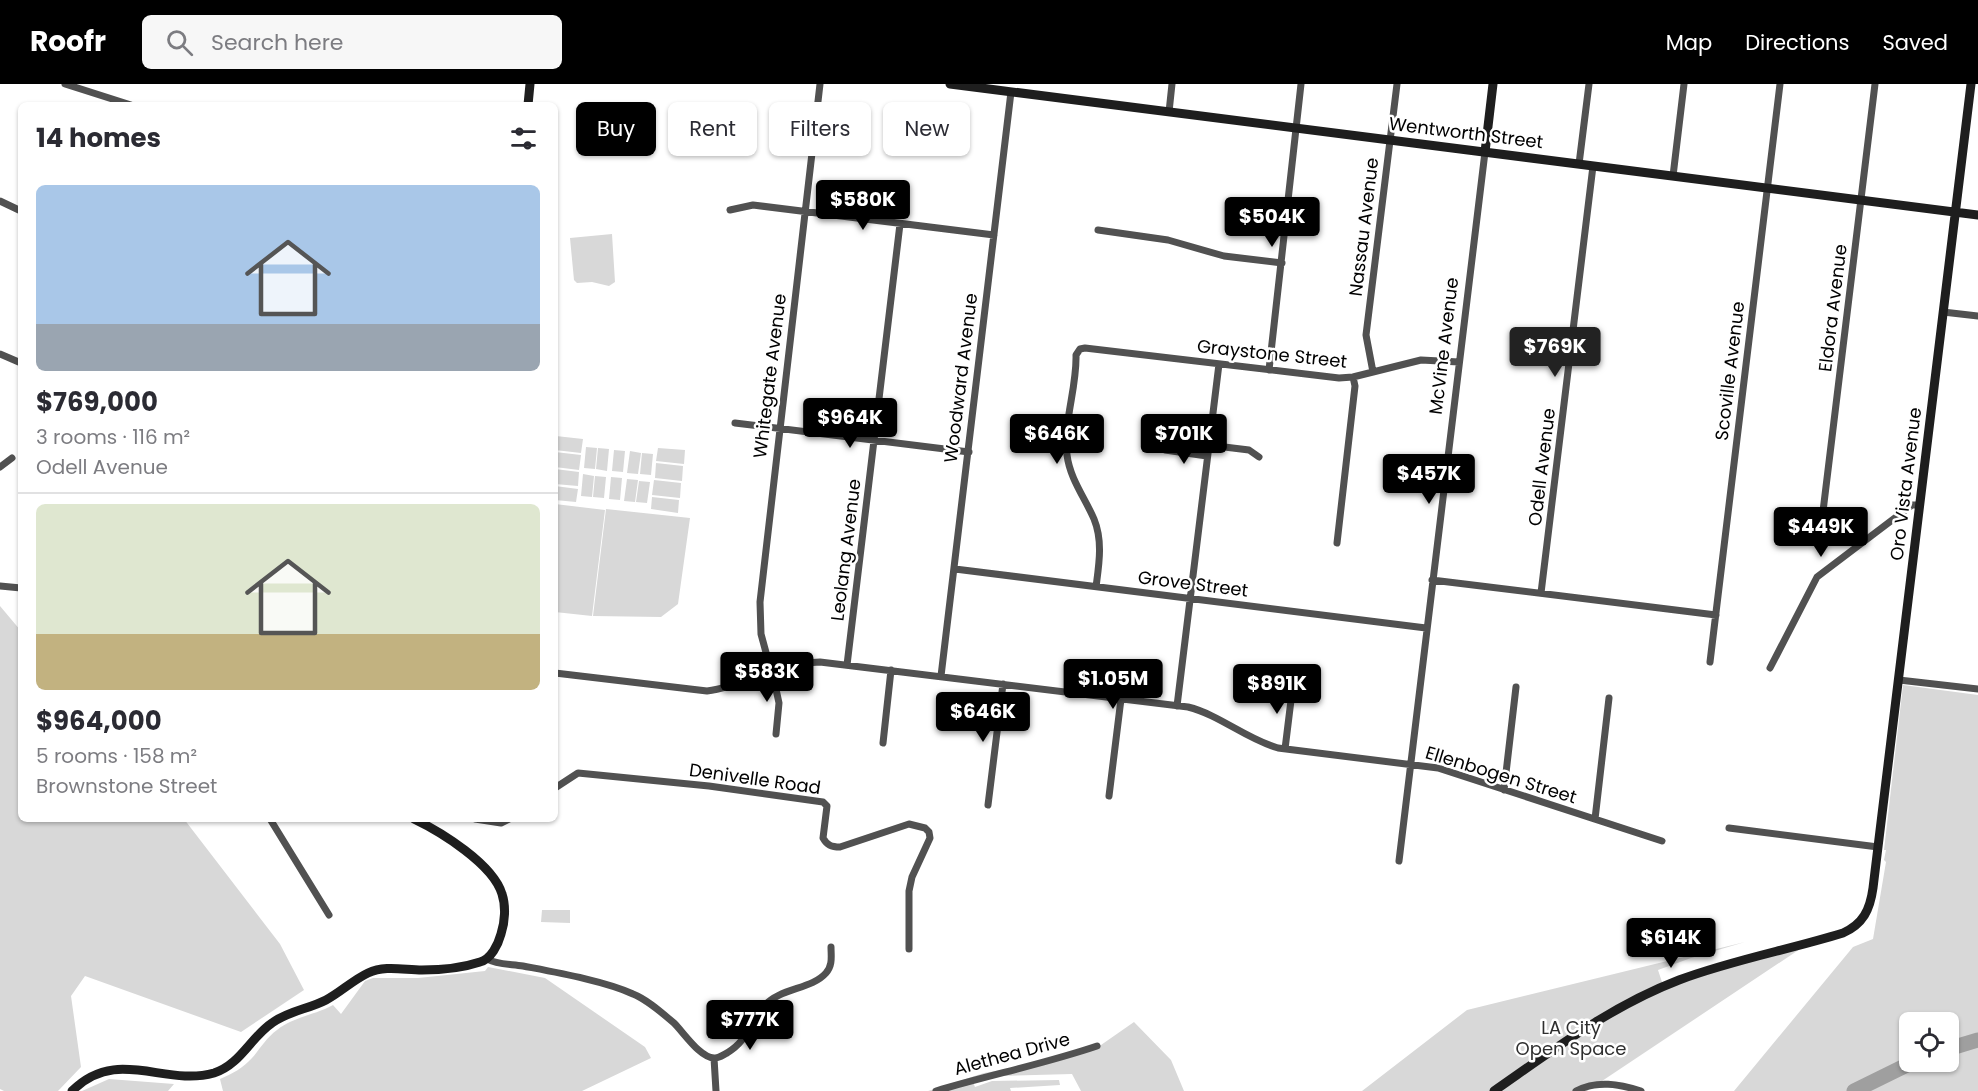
<!DOCTYPE html>
<meta charset="utf-8">
<style>
:root{--surface:#fff;--page:#f7f7f7;--text:#2b2b33;--muted:#7c7c81;--line:#e1e1e2;--accent:#000}
body{margin:0;font-family:Poppins,sans-serif;background:var(--page);color:var(--text);height:100vh;display:flex;flex-direction:column;font-size:22px;white-space:nowrap}
*{box-sizing:border-box;margin:0}
p{font-size:20px;color:var(--muted)}
.icon{flex:none;width:33px;height:33px;fill:none;stroke:currentColor;stroke-width:2;stroke-linecap:round;stroke-linejoin:round}
.map{position:relative;flex:1;overflow:hidden}
.drawer{position:absolute;left:18px;top:18px;width:540px;height:720px;display:flex;flex-direction:column;background:var(--surface);border-radius:9px;box-shadow:0 2px 4px #0004}
.drawer>*{flex:none}
.banner{position:absolute;left:576px;top:18px;width:570px;height:54px;display:flex;gap:12px}
.buttons{position:absolute;left:1899px;top:928px;display:grid;gap:12px}
.buttons a{display:grid;place-items:center;width:60px;height:60px;border-radius:9px;background:var(--surface);box-shadow:0 2px 4px #0004;font-size:30px}
.price{position:absolute;translate:-50% -51px;padding:0 14px;border-radius:6px;background:var(--accent);color:#fff;font-size:20px;line-height:39px;filter:drop-shadow(0 2px 3px #0008)}
.price::after{content:'';position:absolute;left:50%;top:36px;width:18px;height:14px;margin-left:-9px;background:inherit;clip-path:polygon(0 0,100% 0,50% 100%)}
.price.active{background:#222;color:#fff}
ul{padding:0;list-style:none}
li{display:grid;align-content:center;gap:12px;height:318px;padding:0 18px}
li+li{border-top:2px solid var(--line)}
li span{display:grid;place-items:center;height:186px;border-radius:9px;color:#555}
li>.icon{margin-inline-start:auto}
span .icon{width:108px;height:108px;fill:#fffc;stroke-width:1}
li b{font-size:26px}
h2{display:flex;justify-content:space-between;align-items:center;height:72px;padding:0 18px;font-size:26px}
.pill{padding:0 21px;border-radius:9px;background:var(--surface);box-shadow:0 2px 4px #0004;font-size:21px;line-height:54px}
.pill.active{background:var(--accent);color:#fff}
header{display:flex;align-items:center;gap:36px;box-sizing:border-box;height:84px;padding:0 30px;background:var(--accent);color:#fff}
header strong{font-size:28px}
nav{display:flex;gap:33px;margin-inline-start:auto;font-size:21px}
.search{width:420px;height:54px;background:var(--page);display:flex;align-items:center;gap:15px;box-sizing:border-box;padding:0 21px;border-radius:9px;color:var(--muted);font-size:22px}
.map>svg:first-child{display:block}
</style>
<header>
<strong>Roofr</strong>
<div class="search"><svg class="icon" aria-label="search" viewBox="0 0 24 24"><circle cx="10" cy="10" r="6"/><path d="M15 15l6 6"/></svg>Search here</div>
<nav><a>Map</a><a>Directions</a><a>Saved</a></nav>
</header>
<div class="map">
<svg width="1978" height="1007" viewBox="0 0 1978 1007">
<rect width="100%" height="100%" fill="#fff"/>
<path fill="#d8d8d8" fill-rule="evenodd" d="M612,150L615,198L609,202L592,198L577,199L574,196L570,154Z
M556,352L583,355L581,369L555,366Z
M586,363L597,364L595,385L584,384Z
M598,364L609,365L607,387L596,385Z
M658,364L685,366L684,380L656,377Z
M614,366L625,367L623,388L612,387Z
M630,367L641,369L638,390L627,389Z
M555,368L581,371L579,386L555,383Z
M642,369L653,370L651,391L640,390Z
M656,379L683,382L682,397L655,394Z
M555,385L579,388L578,402L555,400Z
M583,390L594,392L592,413L581,412Z
M595,392L606,393L604,414L593,413Z
M611,393L622,394L620,416L609,415Z
M627,395L638,396L635,418L624,417Z
M654,396L681,399L680,414L652,411Z
M639,397L650,398L647,419L636,418Z
M555,402L578,405L576,418L555,416Z
M652,413L679,416L678,429L651,425Z
M555,420L605,426L592,532L555,528Z
M606,425L690,434L678,520L661,533L593,532Z
M0,522L21,547V735H184L280,860L304,906L241,948L85,892L71,912L81,983L58,1007H4L0,1005Z
M1903,601L1978,611V1007H1734L1853,863L1873,855L1886,778L1884,776L1886,766H1884ZM1910,939H1948V978H1910Z
M542,826H570V839L541,838Z
M1745,858L1691,874L1658,886L1663,901L1809,859L1587,1007H1362L1467,926Z
M488,883L545,894L645,963L651,974L582,1007H223L220,995C232,990 243,984 252,974C260,965 266,954 277,946C293,933 315,931 333,921L341,930L365,897L373,894H418L485,887Z
M1134,938L1171,976L1184,1007H1081L1072,990L998,992L973,998L975,1003L992,997L1059,996L1060,1001L1010,1004L1011,1007H928L984,989L1046,978L1101,961Z
M109,995L174,1000L168,1007H82Z"/>
<g fill="none" stroke-linecap="round" stroke-linejoin="round">
<path stroke="#9f9f9f" stroke-width="15" d="M1948,965L1978,956
M1854,1007L1913,978"/>
<path stroke="#515151" stroke-width="7" d="M65,0L131,21
M1169,28L1172,0
M1579,80L1589,0
M1673,92L1684,0
M0,117L21,127
M730,126L753,121L994,151
M1098,146L1168,156L1224,172L1282,179
M1943,228L1978,232
M0,270L21,279
M1269,286L1301,0
M1373,288L1366,251L1397,0
M735,339L969,368
M1208,361L1249,366L1259,373
M1165,366L1207,372
M0,383L12,374
M1820,452L1875,0
M1337,459L1355,302L1353,293
M955,485L1426,544
M1432,496L1716,531
M0,502L21,504
M1096,503C1099,480 1103,457 1094,435C1085,414 1070,395 1067,371C1063,338 1077,304 1076,271L1080,265L1085,264L1339,294L1353,293L1421,276L1459,278
M1541,509L1593,82
M1710,578L1780,0
M847,581L900,140
M1770,584L1817,493L1912,421H1920
M771,587L761,550L760,518L820,0
M772,587L779,619L776,650
M555,589L707,607C747,602 780,579 820,578L1188,623C1220,631 1246,655 1278,664L1438,684L1662,757
M941,592L1011,8
M1899,596L1978,605
M1177,622L1219,280
M883,659L891,586
M1285,665L1293,600
M555,704L578,689L709,702L823,718L827,722L823,754C827,761 831,763 840,763L909,740L925,744L929,748L930,754L912,793L909,807V865
M1504,706L1516,603
M1109,712L1121,615
M988,721L1003,600
M270,735L329,831
M475,735L501,739L509,735
M1595,735L1609,614
M1729,744L1878,763
M1399,777L1485,68
M487,875C498,881 511,880 523,882C554,888 605,897 633,910C648,916 662,929 674,939C684,949 701,975 715,974C719,974 723,971 727,969C750,955 747,940 763,923C780,903 811,906 826,889C833,881 831,872 831,863
M714,974L716,1007
M936,1007C989,991 1044,980 1097,962
M1576,1007C1597,996 1619,1000 1641,1007"/>
<path stroke="#1e1e1e" stroke-width="9" d="M950,0L1978,131
M528,21L530,0
M1485,68L1493,0
M72,1007C117,962 164,1003 214,989C240,981 251,953 272,939C288,927 309,925 326,916C341,908 353,896 368,889C385,881 404,886 422,886C440,886 462,884 480,878C491,875 498,861 501,850C505,838 506,822 502,810C493,780 441,748 414,735
M1494,1007C1553,966 1611,922 1679,896C1732,876 1788,866 1843,849C1863,840 1870,826 1873,804L1971,0"/>
</g>
<g text-anchor="middle" stroke-width="5" stroke-linejoin="round" paint-order="stroke">
<g font-size="18" fill="#000" stroke="#fff">
<text transform="translate(1466 49) rotate(7)" y="6">Wentworth Street</text>
<text transform="translate(1364 143) rotate(-83)" y="6">Nassau Avenue</text>
<text transform="translate(1833 224) rotate(-83)" y="6">Eldora Avenue</text>
<text transform="translate(1444 262) rotate(-83)" y="6">McVine Avenue</text>
<text transform="translate(1272 270) rotate(6)" y="6">Graystone Street</text>
<text transform="translate(1730 287) rotate(-83)" y="6">Scoville Avenue</text>
<text transform="translate(770 292) rotate(-83)" y="6">Whitegate Avenue</text>
<text transform="translate(961 294) rotate(-83)" y="6">Woodward Avenue</text>
<text transform="translate(1542 383) rotate(-83)" y="6">Odell Avenue</text>
<text transform="translate(1906 400) rotate(-83)" y="6">Oro Vista Avenue</text>
<text transform="translate(846 466) rotate(-83)" y="6">Leolang Avenue</text>
<text transform="translate(1193 500) rotate(7)" y="6">Grove Street</text>
<text transform="translate(1501 691) rotate(17)" y="6">Ellenbogen Street</text>
<text transform="translate(755 695) rotate(8)" y="6">Denivelle Road</text>
<text transform="translate(1012 970) rotate(-15)" y="6">Alethea Drive</text>
</g>
<g font-size="18" fill="#2f2f2f" stroke="#fff">
<text x="1571" y="950">LA City<tspan x="1571" dy="21">Open Space</tspan></text>
</g>
</g>
</svg>
<div class="buttons">
<a><svg class="icon" aria-label="locate" viewBox="0 0 24 24"><circle cx="12" cy="12" r="6"/><path d="M12 2v4M12 18v4M2 12h4M18 12h4"/></svg></a>
</div>
<b class="price" style="left:863px;top:147px">$580K</b>
<b class="price" style="left:1272px;top:164px">$504K</b>
<b class="price active" style="left:1555px;top:294px">$769K</b>
<b class="price" style="left:850px;top:365px">$964K</b>
<b class="price" style="left:1057px;top:381px">$646K</b>
<b class="price" style="left:1184px;top:381px">$701K</b>
<b class="price" style="left:1429px;top:421px">$457K</b>
<b class="price" style="left:1821px;top:474px">$449K</b>
<b class="price" style="left:767px;top:619px">$583K</b>
<b class="price" style="left:1113px;top:626px">$1.05M</b>
<b class="price" style="left:1277px;top:631px">$891K</b>
<b class="price" style="left:983px;top:659px">$646K</b>
<b class="price" style="left:1671px;top:885px">$614K</b>
<b class="price" style="left:750px;top:967px">$777K</b>
<div class="banner">
<a class="pill active">Buy</a>
<a class="pill">Rent</a>
<a class="pill">Filters</a>
<a class="pill">New</a>
</div>
<section class="drawer">
<h2>14 homes<svg class="icon" aria-label="filters" viewBox="0 0 24 24"><path d="M4 7h16M4 17h16"/><circle cx="9" cy="7" r="2"/><circle cx="15" cy="17" r="2"/></svg></h2>
<ul>
<li><span style="background:linear-gradient(#a9c7e8 75%,#9aa5b1 0)"><svg class="icon" aria-label="home" viewBox="0 0 24 24"><path d="M3 11l9-7 9 7M6 9v11h12V9"/></svg></span><div><b>$769,000</b><p>3 rooms · 116 m²</p><p>Odell Avenue</p></div></li>
<li><span style="background:linear-gradient(#dfe7d0 70%,#c2b280 0)"><svg class="icon" aria-label="home" viewBox="0 0 24 24"><path d="M3 11l9-7 9 7M6 9v11h12V9"/></svg></span><div><b>$964,000</b><p>5 rooms · 158 m²</p><p>Brownstone Street</p></div></li>
</ul>
</section>
</div>
